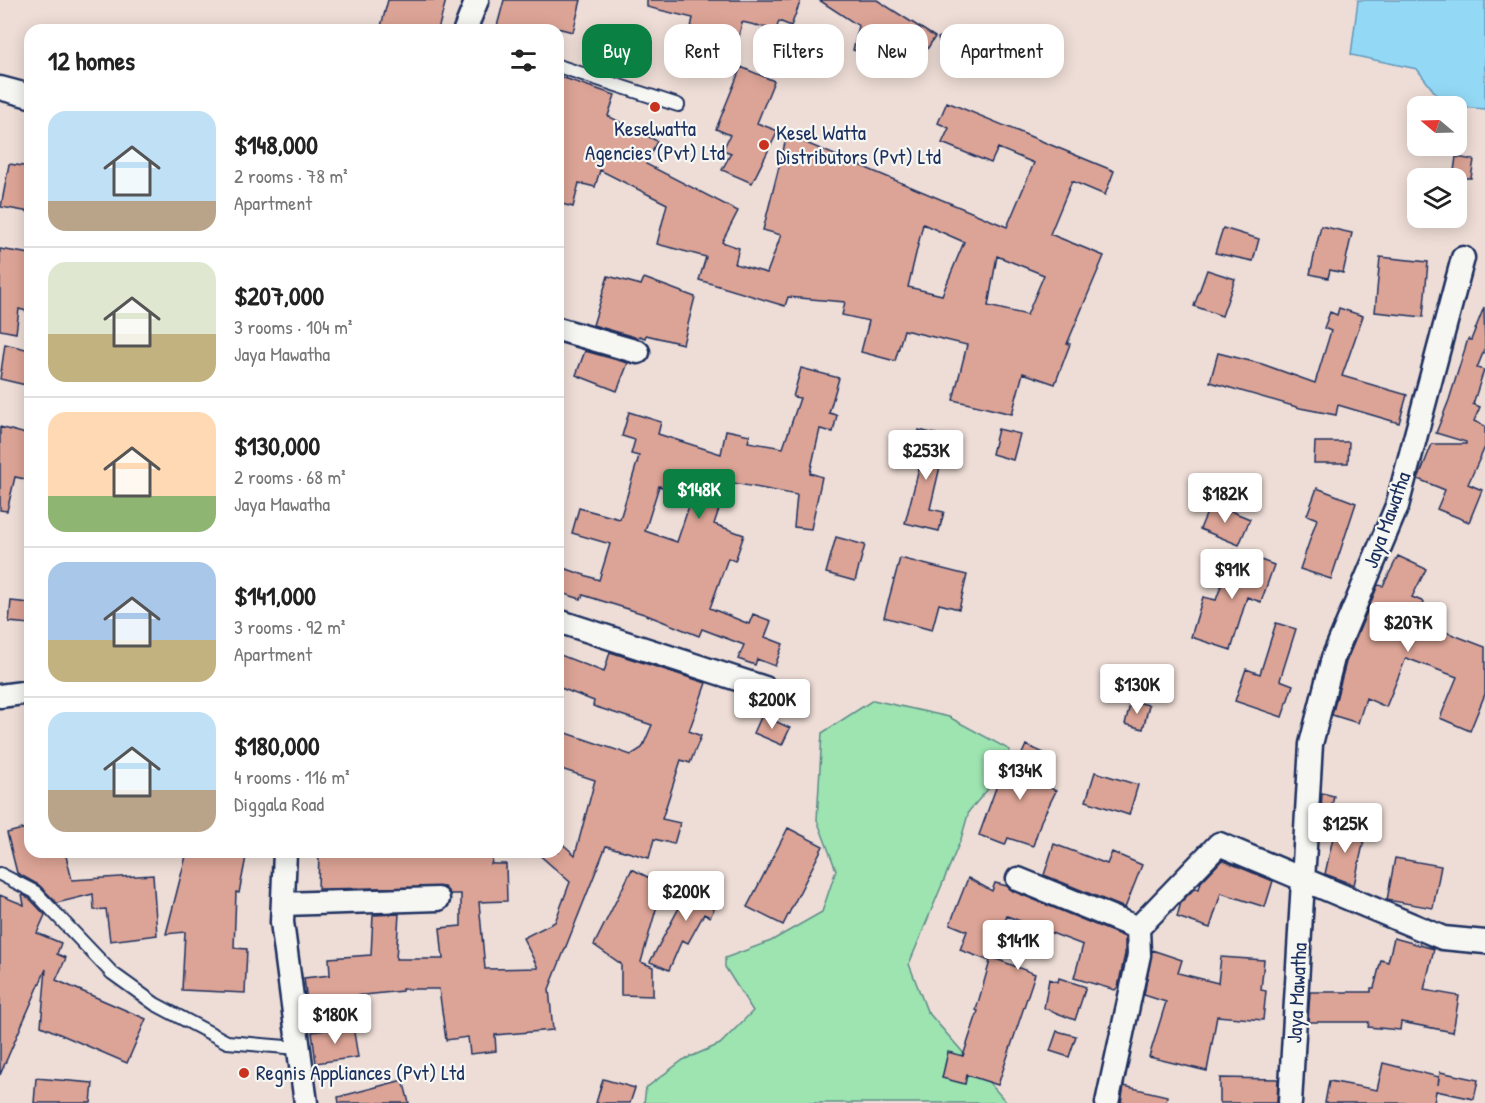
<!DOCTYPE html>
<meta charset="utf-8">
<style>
:root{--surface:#fff;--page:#f6f6f6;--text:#222;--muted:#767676;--line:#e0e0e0;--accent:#0b8043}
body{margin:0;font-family:"Patrick Hand",sans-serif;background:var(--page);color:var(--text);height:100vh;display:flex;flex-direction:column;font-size:22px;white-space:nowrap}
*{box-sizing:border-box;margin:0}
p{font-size:20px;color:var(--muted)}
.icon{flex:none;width:33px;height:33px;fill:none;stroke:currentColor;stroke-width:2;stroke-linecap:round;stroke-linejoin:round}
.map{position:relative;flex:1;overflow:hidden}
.side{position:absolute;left:24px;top:24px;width:540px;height:834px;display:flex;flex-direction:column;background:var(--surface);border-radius:18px;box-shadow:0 3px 15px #0003}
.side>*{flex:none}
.banner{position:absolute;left:582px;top:24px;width:570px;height:54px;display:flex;gap:12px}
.needle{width:39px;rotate:289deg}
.fabs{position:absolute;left:1407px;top:96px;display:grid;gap:12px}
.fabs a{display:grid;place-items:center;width:60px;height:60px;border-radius:12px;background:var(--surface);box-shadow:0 3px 15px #0003;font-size:30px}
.price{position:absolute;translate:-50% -51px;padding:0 14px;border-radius:6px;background:#fff;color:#222;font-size:20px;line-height:39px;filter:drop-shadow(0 2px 3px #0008)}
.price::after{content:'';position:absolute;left:50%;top:36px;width:18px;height:14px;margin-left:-9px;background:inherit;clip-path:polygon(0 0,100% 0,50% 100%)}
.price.selected{background:var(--accent);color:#fff}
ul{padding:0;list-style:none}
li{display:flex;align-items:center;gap:18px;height:150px;padding:0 24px}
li+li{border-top:2px solid var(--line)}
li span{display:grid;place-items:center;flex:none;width:168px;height:120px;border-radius:18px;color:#555}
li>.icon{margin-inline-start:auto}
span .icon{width:72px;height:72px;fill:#fffc;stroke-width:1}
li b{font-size:26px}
h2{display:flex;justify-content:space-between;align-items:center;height:72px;padding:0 24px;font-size:26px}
.pill{padding:0 21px;border-radius:18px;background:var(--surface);box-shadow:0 3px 15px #0003;font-size:21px;line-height:54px}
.pill.selected{background:var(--accent);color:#fff}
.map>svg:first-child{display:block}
</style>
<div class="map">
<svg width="1485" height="1103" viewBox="0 0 1485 1103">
<rect width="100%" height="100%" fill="#eeddd6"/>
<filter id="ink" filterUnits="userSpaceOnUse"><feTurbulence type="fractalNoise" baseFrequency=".0167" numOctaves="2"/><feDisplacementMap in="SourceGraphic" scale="12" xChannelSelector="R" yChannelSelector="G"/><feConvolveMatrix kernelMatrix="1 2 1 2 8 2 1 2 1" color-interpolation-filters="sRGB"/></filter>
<g filter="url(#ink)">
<path fill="#9de4b1" stroke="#5c8a88" stroke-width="1.5" d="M873,700L949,717L1010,750L1001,774L969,811L961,839L909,964L927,1011L1007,1103H644L646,1088L683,1060L720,1044L753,1011L725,967V958L771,941L822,912L836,870L817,820L822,733Z"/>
<path fill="#93d9f5" stroke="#6395b9" stroke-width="1.5" d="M1358,0H1485V109L1445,106L1417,69L1351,55Z"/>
<path fill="#dca496" stroke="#1b2f5e" stroke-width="1.5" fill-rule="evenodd" d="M388,0H446L438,30H380Z
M504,0H581L573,32L549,26L548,30H496Z
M647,0H801L791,26L779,21L776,30L742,22L737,47L689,37L693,18L647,7Z
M819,0H877L935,37L918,63L910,59L908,66L853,50L859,26Z
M967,27L977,55L948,66L938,38Z
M741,67L774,81L757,123L778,131L752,183L722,170L731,153L723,150L730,135L716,129Z
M558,76L615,95L608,116L657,141L646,164L738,211L722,242L739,248L735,264L767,273L781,235L763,230L787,135L1007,227L1034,163L998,148L991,163L942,143L949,128L938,123L947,102L1114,171L1105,195L1072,181L1050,234L1104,256L1067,344H1070L1055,384L1023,373L1012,414L953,400L967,345L904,330L895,361L861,352L869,321L842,315L845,302L788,297L785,306L699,280L706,257L657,244L667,204L600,170L595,187L579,183L573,207L558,203ZM923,224L964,242L942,295L908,287ZM997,256L1044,275L1027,315L988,306Z
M1456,157L1474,160L1471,178H1453Z
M9,164L30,167V212L1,207Z
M1321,226L1352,233L1343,273L1330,270L1328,278L1310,274Z
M1223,228L1259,239L1253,261L1215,253Z
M0,249L30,254V312L19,309L16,333L0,330Z
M1380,257L1428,262L1423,317L1375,312Z
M1207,270L1235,279L1222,316L1194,306Z
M608,276L641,285L644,278L695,297L683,344L646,335L645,338L639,336L638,338L593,325Z
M1484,307L1485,348L1477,368L1484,370L1473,404L1480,407L1474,421L1485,426V447L1468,484L1482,490L1469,522L1437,509L1445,490L1418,479L1432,444H1466V442L1436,433L1449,400L1468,339L1471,340Z
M1339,308L1363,316L1342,376L1407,395L1399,423L1338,405L1336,415L1300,408L1210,382L1218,353L1262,364L1315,383L1331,331L1324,328L1330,312L1337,315Z
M5,344L30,350L26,385L0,379Z
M585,351L628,363L617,391L576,375Z
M801,368L839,378L829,413L837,415L833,432L820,429L810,473L822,477L811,529L794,527L797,495L728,482L714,524L744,535L735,561L728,558L710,608L749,624L753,614L771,621L765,637L783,644L775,666L757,659L755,665L738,659L744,645L702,629L699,636L644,614L583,595L581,599L558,592V566L599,580L610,544L572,533L579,508L620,519L639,456L631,454L635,440L622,436L629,412L661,422L658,434L721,454L726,430L750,435L748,442L783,448L800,398L793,397ZM659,486L692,497L677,542L645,531Z
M0,427L30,435V480L15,477L7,511L0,510Z
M998,429L1020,434L1013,460L992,454Z
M919,430L947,437L930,509L944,512L939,531L905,523L920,465L911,463Z
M1315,442H1349L1348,463H1314Z
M1317,488L1356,503L1331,579L1300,569L1317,519L1307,515Z
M1211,503L1250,519L1239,545L1200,529Z
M836,537L865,545L855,581L826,573Z
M1234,550L1274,565L1261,602L1247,597L1231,650L1191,637L1203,597L1216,600Z
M1398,556L1426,569L1412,597L1424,602L1417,621L1485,647V694L1470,731L1440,718L1457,677L1406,658L1386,707L1366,698L1358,723L1332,715L1346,662L1378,585L1383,586Z
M900,558L967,575L959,609L939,604L932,630L884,617Z
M11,601L30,603V624L9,622Z
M1276,623L1296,629L1280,680L1293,685L1282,717L1235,701L1246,669L1260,674Z
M610,652L706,683L689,731L701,736L690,763L681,760L662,819L680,823L674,844L654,839L649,858L606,846L549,989L553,1030L495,1035L496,1051L470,1054L468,1037L446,1040L439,989H402V991L307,1001L304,978L330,975L329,958L371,955L373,915L399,914L396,959H443L440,928L461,926V894H450L444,887L318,889L319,852H495L491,864H506L507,901L479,902L485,969L538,968L523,938L555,922L570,882L536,852H558V840L575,855L595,780L558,768V730L631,755L642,748L652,725L593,706L594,701L558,687V654L604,672Z
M1131,701L1149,705L1143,729L1125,724Z
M762,715L790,728L782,745L754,733Z
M1026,745L1055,758L1043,784L1056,791L1041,821L1033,846L1008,838L1005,845L979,835L1001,774L1011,778Z
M1095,772L1138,785L1129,815L1086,801Z
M1322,793L1334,796L1330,814L1321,812Z
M1336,824L1366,831L1354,885L1325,874Z
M30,827V852H65L72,880L153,875L157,935L110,941L106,909L94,910L93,894L57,903L39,885L17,873L7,833Z
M788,828L823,846L783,925L747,907Z
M1054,844L1107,864L1112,852L1142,865L1125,908L1044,875Z
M187,852H247L239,893L236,892L234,948L247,949L245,993L182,990L185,932L166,934Z
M1395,858L1441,866L1433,908L1387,900Z
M1222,860L1273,881L1265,907L1221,893L1210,928L1177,917L1181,902L1195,888L1199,889L1201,882Z
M632,869L663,885L641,962L653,967V996L621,995V964L594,945Z
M968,878L992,891L995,883L1007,886L1013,891L1125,937V954L1118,987L1115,990L1074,978L1083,945L1007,916L991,957L1035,974L998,1085L967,1075L965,1084L942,1078L948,1052L963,1056L978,1011L976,1010L990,961L960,950L967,931L950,924Z
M694,880L722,894L710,917L704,914L688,943L682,940L669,970L650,962Z
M22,894L30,899L45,915L37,933L61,943L57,954L66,958L56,980L146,1019L127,1063L41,1026L46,969L0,1075V895L24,905Z
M1394,938L1434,949L1424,990L1459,996L1453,1032L1401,1022L1400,1030L1368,1027L1369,1022H1308L1310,992H1371V988H1374L1381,960L1388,962Z
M1152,950L1182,960L1178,973L1218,983L1221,957L1264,960L1261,990L1266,991L1263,1020L1217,1016L1207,1071L1149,1057L1166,1002L1144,995Z
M1059,978L1086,987L1075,1020L1044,1008L1049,979L1058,982Z
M353,1026L358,1057L316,1063L312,1032Z
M1057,1031L1076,1036L1069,1057L1050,1051Z
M1383,1063L1439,1077L1438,1085L1440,1072L1478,1080L1474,1099L1436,1091L1434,1103H1325L1329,1081L1377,1090Z
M36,1078L93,1083L91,1103H34Z
M1220,1078L1278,1079L1277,1103H1220Z
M603,1079L635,1088L630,1103H596Z
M403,1080L409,1103H339L338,1097Z
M1124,1086L1167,1096L1166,1103H1121Z"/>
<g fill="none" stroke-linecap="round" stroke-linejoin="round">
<g stroke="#1b2f5e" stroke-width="16">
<path id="lane" d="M558,66L678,105
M0,874L35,892L112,973L155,1004L227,1042L298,1048"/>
</g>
<g stroke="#1b2f5e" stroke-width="27">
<path id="street" d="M465,30L477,0
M0,88L30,96
M558,329L638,352
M558,621L765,688
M0,696L30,692
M285,852L282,922L306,1103
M1018,879L1138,928
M283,904L438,899
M1107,1103L1139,955L1138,928L1219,844L1443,938L1485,942
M1290,1103L1311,744L1333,658L1397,506L1463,258"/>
</g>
<use href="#lane" stroke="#f6f6f2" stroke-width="12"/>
<use href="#street" stroke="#f6f6f2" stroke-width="22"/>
</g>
</g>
<g fill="#c8321e" stroke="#f6f6f2" stroke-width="2">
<circle cx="655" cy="107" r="6"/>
<circle cx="764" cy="145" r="6"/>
<circle cx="244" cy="1073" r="6"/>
</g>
<g text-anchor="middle" stroke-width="4.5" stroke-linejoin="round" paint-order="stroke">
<g font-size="21" fill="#1b2f5e" stroke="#f6f6f2" text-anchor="start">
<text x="655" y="136" text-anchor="middle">Keselwatta<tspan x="655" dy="24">Agencies (Pvt) Ltd</tspan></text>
<text x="776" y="140">Kesel Watta<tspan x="776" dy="24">Distributors (Pvt) Ltd</tspan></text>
<text x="256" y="1080">Regnis Appliances (Pvt) Ltd</text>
</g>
<g font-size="21" fill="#1b2f5e" stroke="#f6f6f2">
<text transform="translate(1387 520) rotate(-70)" y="7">Jaya Mawatha</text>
<text transform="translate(1297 993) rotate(-87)" y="7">Jaya Mawatha</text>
</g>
</g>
</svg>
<div class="fabs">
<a><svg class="needle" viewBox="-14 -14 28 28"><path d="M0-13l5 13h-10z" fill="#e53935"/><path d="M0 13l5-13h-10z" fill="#767676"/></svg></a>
<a><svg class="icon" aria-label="layers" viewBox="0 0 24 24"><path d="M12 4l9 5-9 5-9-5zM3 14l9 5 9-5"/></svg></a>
</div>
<b class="price" style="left:926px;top:481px">$253K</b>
<b class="price selected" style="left:699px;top:520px">$148K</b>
<b class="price" style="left:1225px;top:524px">$182K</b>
<b class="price" style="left:1232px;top:600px">$91K</b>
<b class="price" style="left:1408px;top:653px">$207K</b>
<b class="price" style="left:1137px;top:715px">$130K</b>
<b class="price" style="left:772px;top:730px">$200K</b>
<b class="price" style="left:1020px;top:801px">$134K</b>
<b class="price" style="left:1345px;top:854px">$125K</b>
<b class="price" style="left:686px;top:922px">$200K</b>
<b class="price" style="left:1018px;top:971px">$141K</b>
<b class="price" style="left:335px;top:1045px">$180K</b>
<div class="banner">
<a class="pill selected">Buy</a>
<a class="pill">Rent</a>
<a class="pill">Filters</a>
<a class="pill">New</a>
<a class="pill">Apartment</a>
</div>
<section class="side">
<h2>12 homes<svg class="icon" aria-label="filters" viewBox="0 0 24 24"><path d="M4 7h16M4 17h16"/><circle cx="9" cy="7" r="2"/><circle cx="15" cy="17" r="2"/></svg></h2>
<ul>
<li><span style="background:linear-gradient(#bfe0f5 75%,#b9a48a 0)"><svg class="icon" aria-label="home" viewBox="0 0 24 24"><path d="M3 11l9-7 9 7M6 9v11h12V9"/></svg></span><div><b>$148,000</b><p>2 rooms · 78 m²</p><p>Apartment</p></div></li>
<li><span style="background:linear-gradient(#dfe7d0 60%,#c2b280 0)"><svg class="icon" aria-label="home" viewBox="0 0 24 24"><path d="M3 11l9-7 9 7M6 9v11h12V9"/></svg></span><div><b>$207,000</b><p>3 rooms · 104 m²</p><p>Jaya Mawatha</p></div></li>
<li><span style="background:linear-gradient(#ffd9b3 70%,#8fb573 0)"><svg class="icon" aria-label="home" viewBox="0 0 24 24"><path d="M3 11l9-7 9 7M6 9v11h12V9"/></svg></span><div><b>$130,000</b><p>2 rooms · 68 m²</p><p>Jaya Mawatha</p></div></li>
<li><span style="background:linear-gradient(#a9c7e8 65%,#c2b280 0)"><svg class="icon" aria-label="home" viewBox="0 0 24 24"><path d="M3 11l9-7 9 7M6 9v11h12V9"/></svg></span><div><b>$141,000</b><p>3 rooms · 92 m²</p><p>Apartment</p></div></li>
<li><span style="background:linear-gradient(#bfe0f5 65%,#b9a48a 0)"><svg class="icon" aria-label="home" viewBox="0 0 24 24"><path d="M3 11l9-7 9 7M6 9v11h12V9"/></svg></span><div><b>$180,000</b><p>4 rooms · 116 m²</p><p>Diggala Road</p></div></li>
</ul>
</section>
</div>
